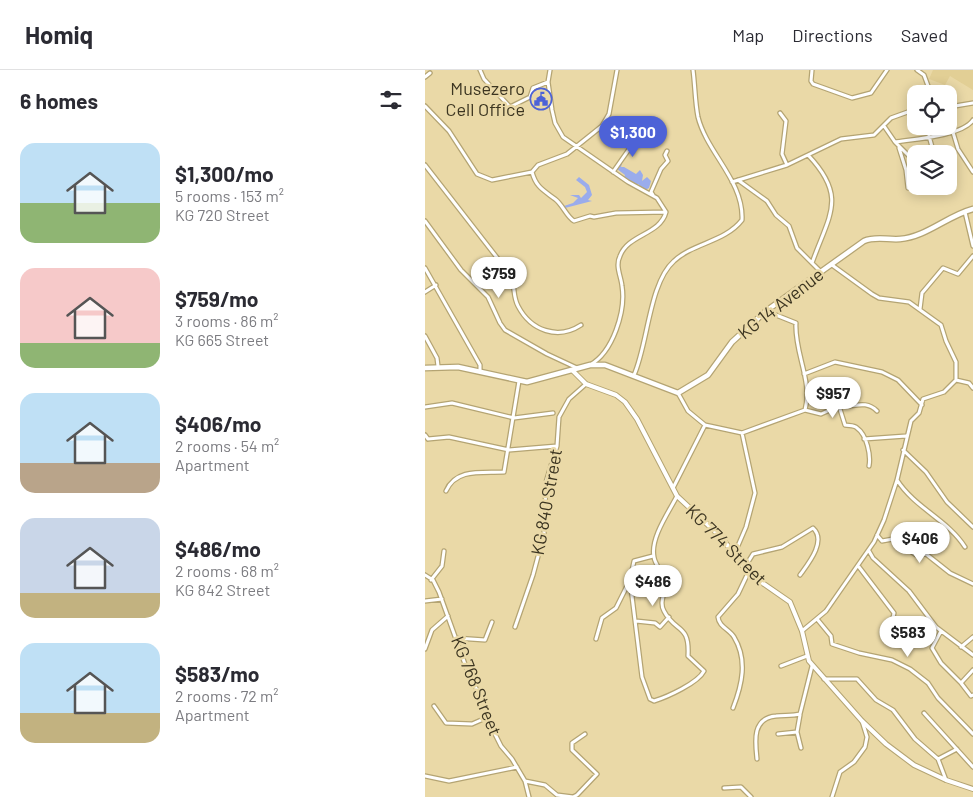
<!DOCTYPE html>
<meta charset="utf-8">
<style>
:root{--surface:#fff;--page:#f7f7f7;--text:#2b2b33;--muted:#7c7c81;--line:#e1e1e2;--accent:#4d62d7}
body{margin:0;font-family:Barlow,sans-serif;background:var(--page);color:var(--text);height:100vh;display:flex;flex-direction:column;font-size:19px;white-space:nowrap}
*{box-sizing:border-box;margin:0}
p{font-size:16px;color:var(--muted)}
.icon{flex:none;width:28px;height:28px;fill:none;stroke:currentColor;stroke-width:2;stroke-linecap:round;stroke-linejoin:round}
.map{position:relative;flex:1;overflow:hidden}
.side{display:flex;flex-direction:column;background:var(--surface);width:425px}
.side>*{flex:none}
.controls{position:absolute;left:482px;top:15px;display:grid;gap:10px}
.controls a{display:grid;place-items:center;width:50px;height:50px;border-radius:10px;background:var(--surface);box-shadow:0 2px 12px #0003;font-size:25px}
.price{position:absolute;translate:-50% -42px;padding:0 11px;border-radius:18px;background:#fff;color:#222;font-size:16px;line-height:32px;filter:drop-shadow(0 1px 2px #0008)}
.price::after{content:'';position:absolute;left:50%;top:30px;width:15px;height:11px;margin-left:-8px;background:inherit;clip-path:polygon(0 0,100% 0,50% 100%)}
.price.selected{background:var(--accent);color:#fff}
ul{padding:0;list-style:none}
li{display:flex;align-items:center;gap:15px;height:125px;padding:0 20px}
li span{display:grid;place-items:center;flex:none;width:140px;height:100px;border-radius:15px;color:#555}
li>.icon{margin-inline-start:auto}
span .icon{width:60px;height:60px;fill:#fffc;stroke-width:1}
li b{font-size:21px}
h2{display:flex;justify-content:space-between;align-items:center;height:60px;padding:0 20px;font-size:21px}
header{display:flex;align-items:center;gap:30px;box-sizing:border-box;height:70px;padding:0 25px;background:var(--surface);border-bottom:1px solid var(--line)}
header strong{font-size:24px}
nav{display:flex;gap:28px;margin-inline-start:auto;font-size:18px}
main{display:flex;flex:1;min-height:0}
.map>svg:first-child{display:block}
</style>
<header>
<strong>Homiq</strong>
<nav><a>Map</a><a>Directions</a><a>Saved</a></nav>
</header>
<main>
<section class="side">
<h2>6 homes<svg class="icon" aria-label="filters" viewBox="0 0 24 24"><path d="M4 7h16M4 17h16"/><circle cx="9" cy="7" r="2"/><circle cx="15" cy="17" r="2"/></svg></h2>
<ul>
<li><span style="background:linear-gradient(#bfe0f5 60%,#8fb573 0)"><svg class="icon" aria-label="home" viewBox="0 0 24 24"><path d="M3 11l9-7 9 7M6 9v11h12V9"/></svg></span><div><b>$1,300/mo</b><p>5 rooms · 153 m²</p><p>KG 720 Street</p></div></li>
<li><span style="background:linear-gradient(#f6c9c9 75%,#8fb573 0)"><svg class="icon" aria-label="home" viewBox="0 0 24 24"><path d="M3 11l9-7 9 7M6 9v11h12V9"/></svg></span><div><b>$759/mo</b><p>3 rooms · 86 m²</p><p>KG 665 Street</p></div></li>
<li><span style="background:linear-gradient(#bfe0f5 70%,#b9a48a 0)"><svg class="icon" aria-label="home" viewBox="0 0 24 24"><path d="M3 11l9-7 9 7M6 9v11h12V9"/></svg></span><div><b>$406/mo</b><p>2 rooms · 54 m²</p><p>Apartment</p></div></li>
<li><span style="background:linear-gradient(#c9d6e8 75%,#c2b280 0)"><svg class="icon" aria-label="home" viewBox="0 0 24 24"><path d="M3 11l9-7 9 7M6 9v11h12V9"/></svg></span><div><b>$486/mo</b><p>2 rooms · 68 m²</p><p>KG 842 Street</p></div></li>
<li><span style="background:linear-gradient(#bfe0f5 70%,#c2b280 0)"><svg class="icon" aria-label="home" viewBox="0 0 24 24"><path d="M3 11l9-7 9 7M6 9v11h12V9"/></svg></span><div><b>$583/mo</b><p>2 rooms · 72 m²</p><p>Apartment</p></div></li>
</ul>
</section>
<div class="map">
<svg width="548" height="727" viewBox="0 0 548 727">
<rect width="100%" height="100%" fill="#ead9a7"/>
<path fill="#e2cf95" d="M508,0H548V20L525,6L520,15L504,9Z"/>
<path fill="#9aacec" d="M198,90L196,97H199L211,104L215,100L218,105L217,111L222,107L226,111L224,118L218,121L217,117H213L214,114L210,116L207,111L203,112L199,108L200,105L192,99Z
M154,107L164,115L167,125L163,130L167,131L140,138L139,136L148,133L153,128L145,125H154L156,128L162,122L160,117L151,110Z"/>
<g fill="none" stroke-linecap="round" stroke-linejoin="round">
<g stroke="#b4a473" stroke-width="5.5">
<path id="minor" d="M55,0L59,9L85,37L105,27L108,18L123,12
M125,0L123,12L127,40L130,53L138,67L203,112L232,128L241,142C235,165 203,164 195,186C190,196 196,206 197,216C201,241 188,282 165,295
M192,0L184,44L177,56L142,84L113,95L107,102C111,117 118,120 130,129C138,135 141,146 149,151L165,146L169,147L191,143L241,142
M387,0L386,11L388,14L427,28L446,23L462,0
M492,0L499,5L506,24
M0,7L5,3
M0,36L24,61L52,104L67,110L107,102
M524,37L548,33
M355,43L361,51L357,84L362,95
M524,49L533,79L548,102
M459,56L470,72C490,69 537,66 548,50
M504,66L509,84
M470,72L491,93
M474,78L481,100L483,118
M383,85C423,127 404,145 387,193
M0,95L84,203C91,214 87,225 93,236C106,261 133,270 156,255
M188,102L214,65
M313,110L342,131L351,145L364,156L372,178L396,202
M307,112L362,95L416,69L449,65L466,48L491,39
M228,125L226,122L236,99L243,91L240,85L242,81
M540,142L548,176
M0,151L36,200L63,227L75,253L80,260L122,284L152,298
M0,198L55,295V301
M0,222L11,215
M495,239L497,223L518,198L533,204L548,186
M0,266L12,288L13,296
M379,304L410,292L457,302L473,310L497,335
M209,305C223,274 224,213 249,191C268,173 300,172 317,150C319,111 282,83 273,47C270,32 270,15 268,0
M531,310L544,313L548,318
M253,323L263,341L280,355L317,363L380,340C388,311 369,282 371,253L341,241
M414,336C428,338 440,329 452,341
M0,337L27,333L89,348L128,343
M380,340L396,344L414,336L420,355C424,356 429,355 432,358C442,365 446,386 444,396
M0,365L3,369
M3,369L24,367L84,380L132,376
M439,369L481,366
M478,380L501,402L522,432L548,457
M472,410C490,438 523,450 540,477
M248,418L280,355
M21,421C31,398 57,403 79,402L94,311
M452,465L457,471L468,469L491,485L501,484L525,503L548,514
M444,481L448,488L484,521L511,557L548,585
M309,485L321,457L330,423L317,363
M316,494L323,492L328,484L357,477L388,458C402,471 383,494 375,505
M434,497L469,543L466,557
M0,505L8,510L14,522L45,608L58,630L64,652L76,676L87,689L100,711L104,727
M6,510L17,496L19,481
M205,510L217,607L225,629L229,631C242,627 273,613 279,601L263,586C265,553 250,563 239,541C234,532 240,524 240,515C241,505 230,496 229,487C225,468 244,442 252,426
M0,531L17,529
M392,549L406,566L407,574L434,583L467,590L485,599L503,613L513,628L548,664
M211,551L230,553L235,557L244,547
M90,557L108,505L119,464L121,412L132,376L134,347L144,329L161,314
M377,561L401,541L449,472L459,450L472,410L486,351L494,343L498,329L519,322L531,310V292L521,271L516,255L484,232L454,228L447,224L407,195
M516,561L507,578L516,593L536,613
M31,568L60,570L67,552
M171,569L177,548L191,538L205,510L209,491L228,486
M536,577L548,567
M0,579L7,560L23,546
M356,596L382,586
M548,600L536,613L546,626L548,625
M399,609H432L451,630L468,640L490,669L513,689L532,679
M9,636L21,653L47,654L63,647
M308,638C317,615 323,590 309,567C304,559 294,557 293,547L313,524L323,503
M499,643L548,697
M375,645L372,662L376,678
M353,664L372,662
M332,689C330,671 327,648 351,646C359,645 367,646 375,644L387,596
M513,689L521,710
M0,706L24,711L92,697
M100,711L120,715L132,725L148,727L152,725L172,704L147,680V673L160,664
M299,718L316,717L326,727
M407,727L415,702L429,692L440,677L442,667L437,651"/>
</g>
<g stroke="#b4a473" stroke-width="6">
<path id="tertiary" d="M147,300L161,314L191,325L200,332L212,349L252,426L297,468L323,503L365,532L377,561L384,591L437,651L461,674L489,695L521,710L548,719"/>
</g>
<g stroke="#b4a473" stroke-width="7">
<path id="secondary" d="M0,298L33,297L102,312L165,295H180L253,323L283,305L307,272L341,241L439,171C450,166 463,170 475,169C501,167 522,146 548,139"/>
</g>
<use href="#minor" stroke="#fff" stroke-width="3"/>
<use href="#tertiary" stroke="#fff" stroke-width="4"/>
<use href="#secondary" stroke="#fff" stroke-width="4.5"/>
</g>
<defs>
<g id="civic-ring" transform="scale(1.125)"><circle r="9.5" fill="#ead9a7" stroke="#4d62d7" stroke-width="1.5"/><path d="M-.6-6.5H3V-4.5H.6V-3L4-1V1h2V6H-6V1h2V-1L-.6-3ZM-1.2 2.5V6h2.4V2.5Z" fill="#4d62d7"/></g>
</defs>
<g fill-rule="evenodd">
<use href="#civic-ring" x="116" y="29"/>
</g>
<g text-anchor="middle" stroke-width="5" stroke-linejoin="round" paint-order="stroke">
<g font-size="18" fill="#3c3521" stroke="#ead9a7" text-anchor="end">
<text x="100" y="25">Musezero<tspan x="100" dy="21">Cell Office</tspan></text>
</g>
<g font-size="18" fill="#3c3521" stroke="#ead9a7">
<text transform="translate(356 234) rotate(-38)" y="6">KG 14 Avenue</text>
<text transform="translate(122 432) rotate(-80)" y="6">KG 840 Street</text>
<text transform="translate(301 475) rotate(45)" y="6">KG 774 Street</text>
<text transform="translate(51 616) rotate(68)" y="6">KG 768 Street</text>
</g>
</g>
</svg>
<div class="controls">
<a><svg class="icon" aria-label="locate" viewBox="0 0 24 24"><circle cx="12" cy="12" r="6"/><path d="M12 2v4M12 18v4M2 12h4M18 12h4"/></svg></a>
<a><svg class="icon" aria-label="layers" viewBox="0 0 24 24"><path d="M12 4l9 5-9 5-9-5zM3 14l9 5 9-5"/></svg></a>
</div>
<b class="price selected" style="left:208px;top:88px">$1,300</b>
<b class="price" style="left:74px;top:229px">$759</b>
<b class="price" style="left:408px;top:349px">$957</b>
<b class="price" style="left:495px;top:494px">$406</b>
<b class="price" style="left:228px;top:537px">$486</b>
<b class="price" style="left:483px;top:588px">$583</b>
</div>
</main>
